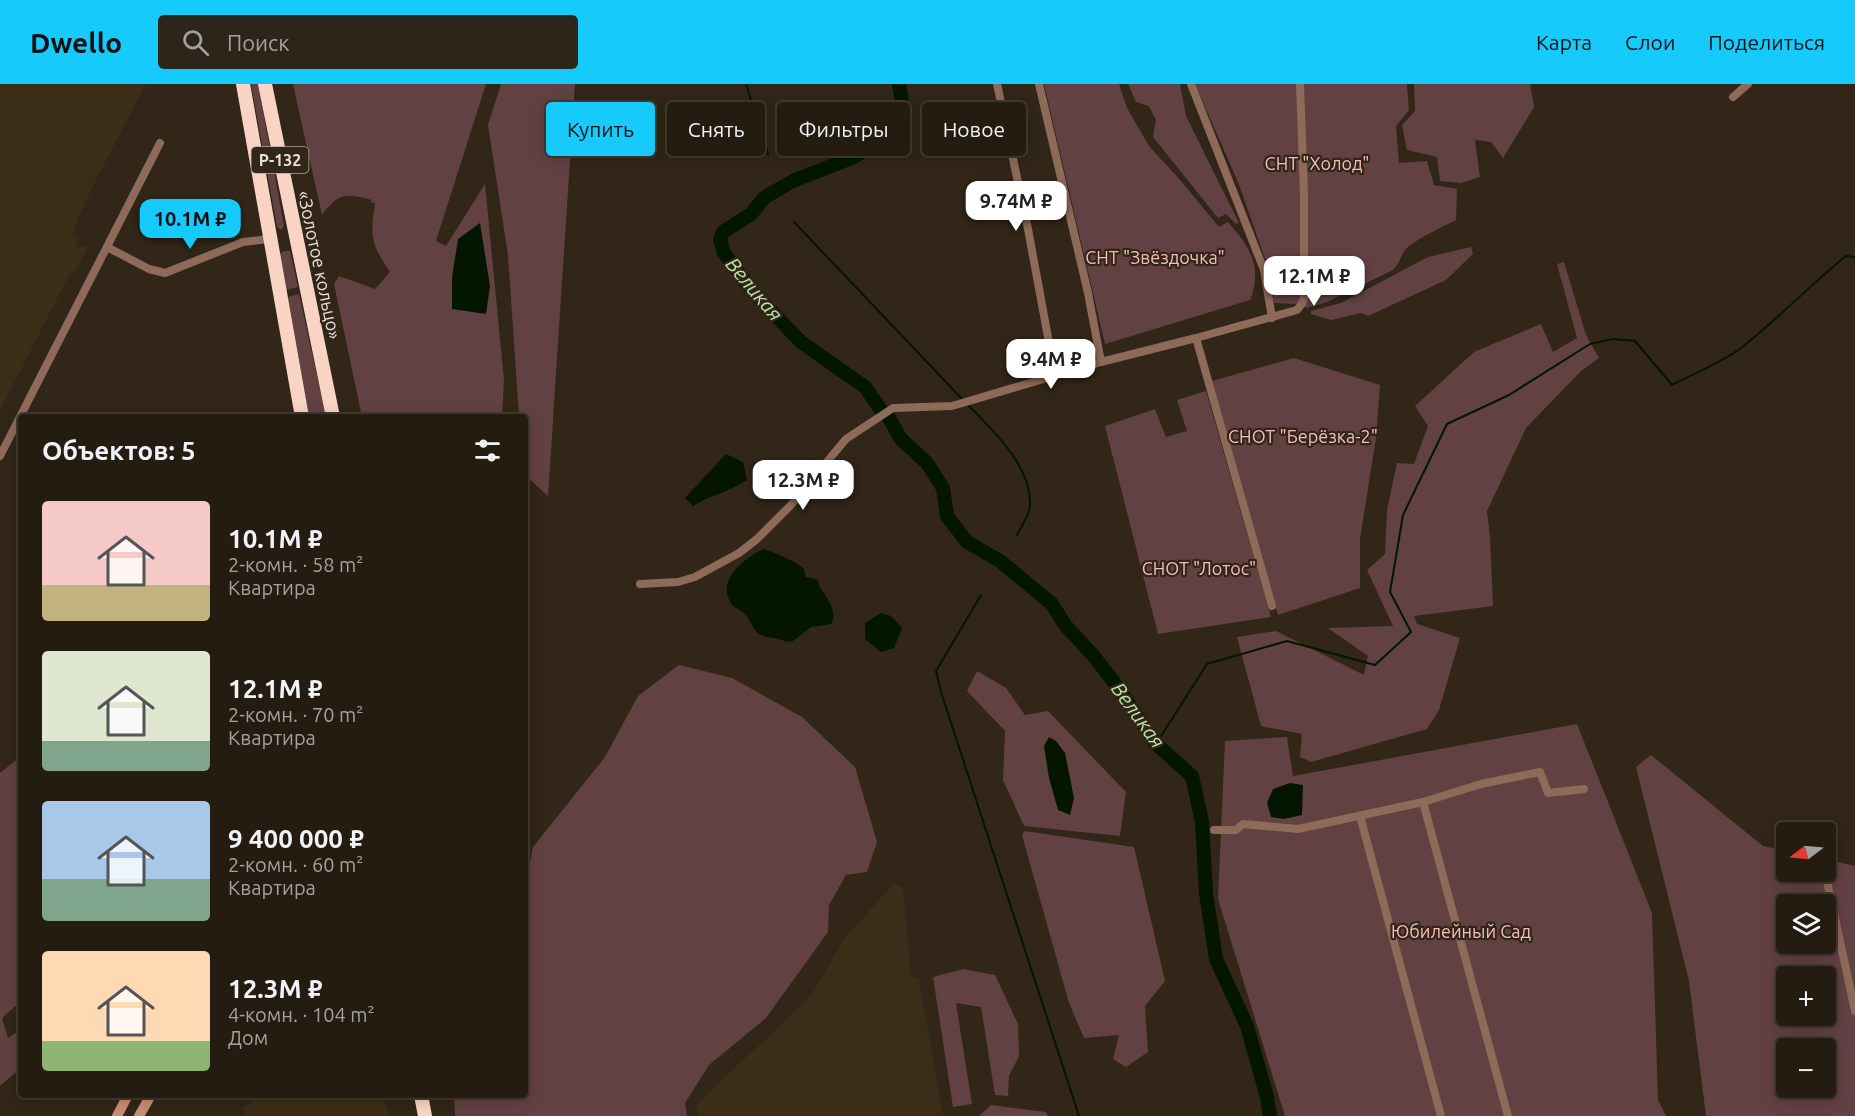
<!DOCTYPE html>
<html lang="ru">
<meta charset="utf-8">
<style>
:root{--surface:#251c11;--page:#2d251a;--text:#f1f3f6;--muted:#a3a19f;--line:#423a31;--accent:#16cafb}
body{margin:0;font-family:Ubuntu,sans-serif;background:var(--page);color:var(--text);height:100vh;display:flex;flex-direction:column;font-size:22px;white-space:nowrap}
*{box-sizing:border-box;margin:0}
p{font-size:20px;color:var(--muted)}
.icon{flex:none;width:33px;height:33px;fill:none;stroke:currentColor;stroke-width:2;stroke-linecap:round;stroke-linejoin:round}
.map{position:relative;flex:1;overflow:hidden}
.sheet{position:absolute;left:18px;top:330px;width:510px;height:684px;display:flex;flex-direction:column;background:var(--surface);border-radius:6px;box-shadow:0 3px 15px #0003,0 0 0 2px var(--line)}
.sheet>*{flex:none}
.hud{position:absolute;left:546px;top:18px;width:570px;height:54px;display:flex;gap:12px}
.needle{width:39px;rotate:254deg}
.controls{position:absolute;left:1776px;top:738px;display:grid;gap:12px}
.controls a{display:grid;place-items:center;width:60px;height:60px;border-radius:6px;background:var(--surface);box-shadow:0 3px 15px #0003,0 0 0 2px var(--line);font-size:30px}
.price{position:absolute;translate:-50% -51px;padding:0 14px;border-radius:12px;background:#fff;color:#222;font-size:20px;line-height:39px;filter:drop-shadow(0 2px 3px #0008)}
.price::after{content:'';position:absolute;left:50%;top:36px;width:18px;height:14px;margin-left:-9px;background:inherit;clip-path:polygon(0 0,100% 0,50% 100%)}
.price.on{background:var(--accent);color:#111}
ul{padding:0;list-style:none}
li{display:flex;align-items:center;gap:18px;height:150px;padding:0 24px}
li span{display:grid;place-items:center;flex:none;width:168px;height:120px;border-radius:6px;color:#555}
li>.icon{margin-inline-start:auto}
span .icon{width:72px;height:72px;fill:#fffc;stroke-width:1}
li b{font-size:26px}
h2{display:flex;justify-content:space-between;align-items:center;height:72px;padding:0 24px;font-size:26px}
.pill{padding:0 21px;border-radius:6px;background:var(--surface);box-shadow:0 3px 15px #0003,0 0 0 2px var(--line);font-size:21px;line-height:54px}
.pill.on{background:var(--accent);color:#111}
header{display:flex;align-items:center;gap:36px;box-sizing:border-box;height:84px;padding:0 30px;background:var(--accent);color:#111}
header strong{font-size:28px}
nav{display:flex;gap:33px;margin-inline-start:auto;font-size:21px}
.search{width:420px;height:54px;background:var(--page);display:flex;align-items:center;gap:15px;box-sizing:border-box;padding:0 21px;border-radius:6px;color:var(--muted);font-size:22px}
.map>svg:first-child{display:block}
</style>
<header>
<strong>Dwello</strong>
<div class="search"><svg class="icon" aria-label="search" viewBox="0 0 24 24"><circle cx="10" cy="10" r="6"/><path d="M15 15l6 6"/></svg>Поиск</div>
<nav><a>Карта</a><a>Слои</a><a>Поделиться</a></nav>
</header>
<div class="map">
<svg width="1855" height="1032" viewBox="0 0 1855 1032">
<rect width="100%" height="100%" fill="#312617"/>
<path fill="#3c2d18" d="M0,0H146L94,100L75,142L73,152L77,153L76,162L88,163L74,190L71,188L0,326Z
M894,800L903,804L911,894L919,895L943,1032H698L696,1021L810,913L846,852Z
M263,1011H384L388,1032H245L243,1023Z"/>
<path fill="#624143" fill-rule="evenodd" d="M251,0H258L284,142L281,146L277,143Z
M293,0H486L436,157L446,162L485,100L504,296L502,333H362L334,200L339,192L375,205L390,188C371,160 370,153 375,119H372L371,116C346,109 338,109 322,131Z
M501,0H575L548,412L525,391V333H519L508,171L488,41Z
M1044,0H1119L1127,24L1149,62L1181,97L1219,143L1228,138C1250,163 1263,183 1250,216L1105,260Z
M1128,0H1180L1186,32L1239,139L1236,140L1226,130L1218,134L1153,53L1156,36L1149,22L1136,18Z
M1195,0H1407L1409,26L1396,42L1399,79L1427,77L1434,101L1457,105L1456,136C1444,142 1414,156 1405,166C1400,173 1400,179 1393,186L1327,218L1307,224L1299,220L1274,219L1268,183L1238,98Z
M1414,0H1530L1534,23L1503,74L1491,58L1475,56L1480,93L1461,99L1440,97L1437,73L1407,66L1402,41L1415,27Z
M1471,163L1473,170L1446,196L1368,232L1361,229L1331,236L1311,230V227L1341,219L1428,173Z
M284,167H290L298,203L286,206L278,171Z
M1564,178L1586,251L1599,274L1581,287L1526,344L1487,427L1490,453L1493,522L1414,532L1417,540L1460,554L1439,626L1427,645L1311,678L1300,673L1302,650L1261,642L1237,553L1276,547L1364,591L1368,572L1328,544L1393,542L1367,486L1385,470L1387,426L1397,379L1414,380L1428,342L1415,322L1474,268L1541,240L1553,268L1577,254L1557,180Z
M299,210L326,333H309L288,213Z
M1294,274L1380,301L1376,354L1360,455V504L1278,531L1212,297Z
M1206,307L1271,533L1158,550L1105,342L1155,325L1166,353L1187,347L1177,316Z
M679,581L732,594L802,633L855,683L877,758L867,788L846,791L829,821L828,848L766,934L709,981L685,1019L687,1032H455L454,1011H525V804L533,763L605,673L638,612Z
M977,587L1006,604L1025,631L1048,627L1126,708L1120,752L1024,742L1003,696L1005,647L967,607Z
M1577,640L1652,829L1658,1016L1666,1032H1285L1218,815L1225,657L1287,653L1293,692Z
M1651,671L1763,762L1786,767V788H1826V775L1855,782V1032H1706L1689,897L1636,683ZM1786,820H1826V860H1786ZM1786,892H1826V932H1786ZM1786,964H1826V1004H1786Z
M21,672V917L2,934L8,954L21,945V984L0,1002V689Z
M1025,747L1134,763L1165,897L1145,922L1148,968L1126,983L1113,975L1119,951L1084,954L1069,919L1022,751Z
M963,885L995,891L1018,940L1019,972L1009,992L1008,1012L995,1011L981,923L956,919L972,1020L953,1023L933,893Z
M991,1021L1046,1028L1048,1032H979Z"/>
<path fill="#041600" d="M480,139L490,202L486,230L452,225V193L458,155Z
M726,370L743,378L747,396C730,408 710,411 693,422L685,414Z
M763,465C768,465 800,480 803,484C805,487 805,490 806,493L816,495L819,499V502C826,513 839,528 831,540L811,543L793,557L786,558C775,552 767,555 759,550C753,545 750,537 746,531C742,526 734,525 731,519C716,496 745,474 763,465Z
M881,529L891,532L902,544L894,564L881,568L865,555V539Z
M1049,653L1056,657L1065,669L1074,714L1070,731L1058,726L1049,694L1044,662Z
M1290,699L1303,701L1302,731L1284,735L1271,733L1267,719L1273,705Z"/>
<g fill="none" stroke-linecap="round" stroke-linejoin="round">
<path stroke="#041600" stroke-width="2" d="M746,0L768,70
M794,138L963,316
M967,320C992,345 1032,383 1030,421C1030,430 1021,443 1017,451
M981,511L936,587L941,608L1079,1032
M1156,660L1207,580L1287,557L1375,581L1411,548L1390,508L1403,431L1447,340L1509,311L1590,260L1613,255L1635,257L1672,301C1695,289 1721,279 1741,264C1778,235 1810,201 1846,172L1855,173"/>
<path stroke="#041600" stroke-width="14" d="M881,326L865,303L801,258L753,208L724,169L720,155L723,148L751,130L765,113L793,97L854,73L897,45L904,30L899,0
M889,334L901,355L927,379L943,404L947,432L967,458L1000,477L1052,520L1065,541L1092,570L1114,598L1156,660L1192,692L1202,738L1206,809L1216,875L1247,942L1267,1013L1270,1032"/>
<path stroke="#8e6a59" stroke-width="8" d="M997,0L1028,145L1055,291
M1039,0L1088,209L1101,278
M1191,0L1264,186L1272,234
M1733,13L1748,0
M107,163L149,185L165,189L243,158L270,155
M1196,254L1272,522
M0,372L160,59
M640,500L678,498L695,493L739,469L757,455L790,422L846,355L893,324L952,322L1101,278L1196,254L1297,226L1301,221L1304,215V111L1300,0
M1423,718L1508,1032
M1360,732L1441,1032
M1214,746H1236L1243,740L1298,745L1423,718L1481,700L1540,688L1548,709L1584,705
M1825,788L1855,927"/>
<path stroke="#c88e73" stroke-width="10" d="M117,1032L128,1011
M139,1032L151,1011"/>
<path stroke="#f9d3c3" stroke-width="14" d="M243,0L302,333
M265,0L333,333
M421,1011L425,1032"/>
</g>
<g text-anchor="middle" stroke-width="4.5" stroke-linejoin="round" paint-order="stroke">
<rect fill="#312617" stroke="#b2a99e" stroke-width="1.5" x="251.5" y="63" width="57" height="26" rx="4.5"/>
<g font-size="16" font-weight="bold" fill="#e9e1d8">
<text x="280" y="82">Р-132</text>
</g>
<g font-size="18" fill="#f9bcbe" stroke="#312617">
<text x="1317" y="86">СНТ "Холод"</text>
<text x="1155" y="180">СНТ "Звёздочка"</text>
<text x="1303" y="359">СНОТ "Берёзка-2"</text>
<text x="1199" y="491">СНОТ "Лотос"</text>
<text x="1461" y="854">Юбилейный Сад</text>
</g>
<g font-size="18" fill="#e9e1d8" stroke="#312617">
<text transform="translate(319 181) rotate(78)" y="6">«Золотое кольцо»</text>
</g>
<g font-size="20" font-style="italic" fill="#bce3a8" stroke="#312617">
<text transform="translate(754 205) rotate(50)" y="7">Великая</text>
<text transform="translate(1138 631) rotate(54)" y="7">Великая</text>
</g>
</g>
</svg>
<div class="controls">
<a><svg class="needle" viewBox="-14 -14 28 28"><path d="M0-13l5 13h-10z" fill="#e53935"/><path d="M0 13l5-13h-10z" fill="#a3a19f"/></svg></a>
<a><svg class="icon" aria-label="layers" viewBox="0 0 24 24"><path d="M12 4l9 5-9 5-9-5zM3 14l9 5 9-5"/></svg></a>
<a>+</a>
<a>−</a>
</div>
<b class="price" style="left:1016px;top:148px">9.74M ₽</b>
<b class="price on" style="left:190px;top:166px">10.1M ₽</b>
<b class="price" style="left:1314px;top:223px">12.1M ₽</b>
<b class="price" style="left:1051px;top:306px">9.4M ₽</b>
<b class="price" style="left:803px;top:427px">12.3M ₽</b>
<div class="hud">
<a class="pill on">Купить</a>
<a class="pill">Снять</a>
<a class="pill">Фильтры</a>
<a class="pill">Новое</a>
</div>
<section class="sheet">
<h2>Объектов: 5<svg class="icon" aria-label="filters" viewBox="0 0 24 24"><path d="M4 7h16M4 17h16"/><circle cx="9" cy="7" r="2"/><circle cx="15" cy="17" r="2"/></svg></h2>
<ul>
<li><span style="background:linear-gradient(#f6c9c9 70%,#c2b280 0)"><svg class="icon" aria-label="home" viewBox="0 0 24 24"><path d="M3 11l9-7 9 7M6 9v11h12V9"/></svg></span><div><b>10.1M ₽</b><p>2-комн. · 58 m²</p><p>Квартира</p></div></li>
<li><span style="background:linear-gradient(#dfe7d0 75%,#7fa58c 0)"><svg class="icon" aria-label="home" viewBox="0 0 24 24"><path d="M3 11l9-7 9 7M6 9v11h12V9"/></svg></span><div><b>12.1M ₽</b><p>2-комн. · 70 m²</p><p>Квартира</p></div></li>
<li><span style="background:linear-gradient(#a9c7e8 65%,#7fa58c 0)"><svg class="icon" aria-label="home" viewBox="0 0 24 24"><path d="M3 11l9-7 9 7M6 9v11h12V9"/></svg></span><div><b>9 400 000 ₽</b><p>2-комн. · 60 m²</p><p>Квартира</p></div></li>
<li><span style="background:linear-gradient(#ffd9b3 75%,#8fb573 0)"><svg class="icon" aria-label="home" viewBox="0 0 24 24"><path d="M3 11l9-7 9 7M6 9v11h12V9"/></svg></span><div><b>12.3M ₽</b><p>4-комн. · 104 m²</p><p>Дом</p></div></li>
</ul>
</section>
</div>
